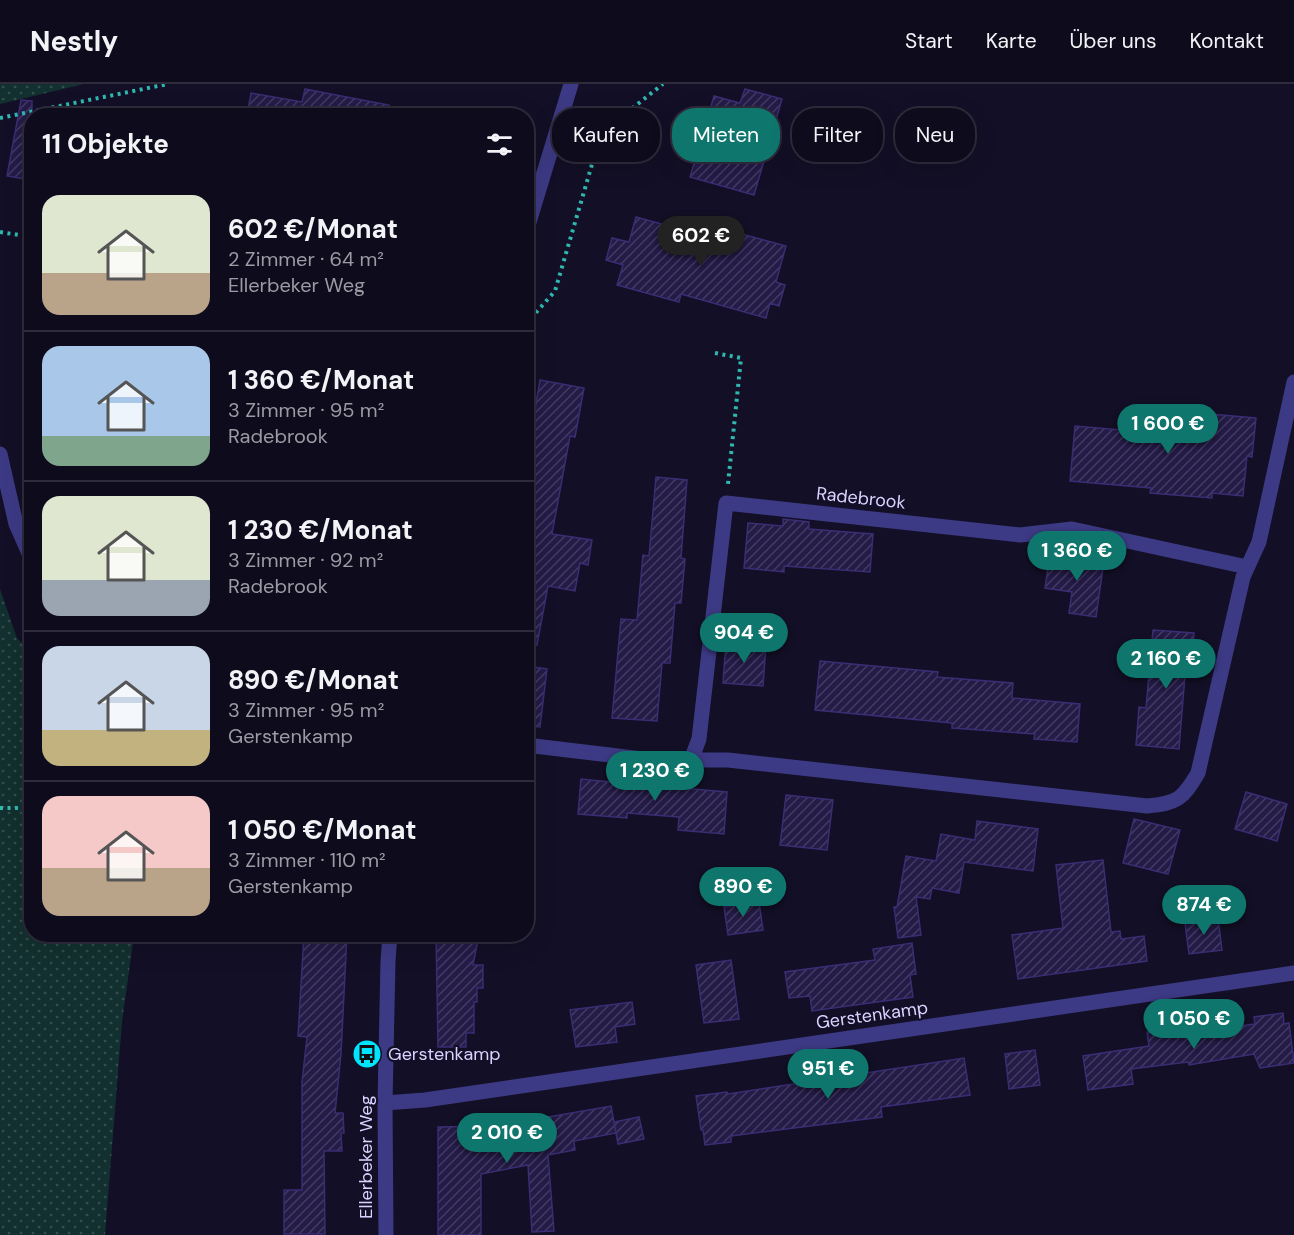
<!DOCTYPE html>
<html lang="de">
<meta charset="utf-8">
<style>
:root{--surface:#0e0b1c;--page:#171425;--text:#f1f3f6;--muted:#9b9ba3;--line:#2e2b3b;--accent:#0f766e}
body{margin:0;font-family:"DM Sans",sans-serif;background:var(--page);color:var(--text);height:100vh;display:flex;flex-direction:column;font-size:22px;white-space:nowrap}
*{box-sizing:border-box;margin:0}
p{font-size:20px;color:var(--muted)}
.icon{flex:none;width:33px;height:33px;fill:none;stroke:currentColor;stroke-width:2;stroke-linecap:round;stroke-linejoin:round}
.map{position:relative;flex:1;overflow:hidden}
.drawer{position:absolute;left:24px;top:24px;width:510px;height:834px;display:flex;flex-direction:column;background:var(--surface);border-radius:24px;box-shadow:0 6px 24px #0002,0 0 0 2px var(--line)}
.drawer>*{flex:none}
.banner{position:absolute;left:552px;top:24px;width:570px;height:54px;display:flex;gap:12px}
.price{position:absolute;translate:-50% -51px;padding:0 14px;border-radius:21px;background:var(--accent);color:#fff;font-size:20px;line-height:39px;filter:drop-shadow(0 2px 3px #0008)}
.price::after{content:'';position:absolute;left:50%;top:36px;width:18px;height:14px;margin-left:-9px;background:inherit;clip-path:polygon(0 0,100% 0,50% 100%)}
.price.current{background:#222;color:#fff}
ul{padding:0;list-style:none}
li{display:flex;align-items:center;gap:18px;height:150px;padding:0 18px}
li+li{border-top:2px solid var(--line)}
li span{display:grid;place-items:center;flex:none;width:168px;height:120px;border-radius:18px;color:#555}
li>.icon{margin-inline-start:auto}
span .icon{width:72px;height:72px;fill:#fffc;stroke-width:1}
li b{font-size:26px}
h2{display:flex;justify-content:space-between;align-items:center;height:72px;padding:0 18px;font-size:26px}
.chip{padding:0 21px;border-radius:24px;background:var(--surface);box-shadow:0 6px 24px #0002,0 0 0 2px var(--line);font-size:21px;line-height:54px}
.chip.current{background:var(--accent);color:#fff}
header{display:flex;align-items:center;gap:36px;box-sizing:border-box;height:84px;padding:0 30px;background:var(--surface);border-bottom:2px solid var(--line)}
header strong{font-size:28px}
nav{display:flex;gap:33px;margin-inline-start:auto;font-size:21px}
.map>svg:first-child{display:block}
</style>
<header>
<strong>Nestly</strong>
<nav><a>Start</a><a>Karte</a><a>Über uns</a><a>Kontakt</a></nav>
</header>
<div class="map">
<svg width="1294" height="1151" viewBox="0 0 1294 1151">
<defs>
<pattern id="park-dots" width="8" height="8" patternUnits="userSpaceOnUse" patternTransform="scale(1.5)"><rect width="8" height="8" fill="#12302f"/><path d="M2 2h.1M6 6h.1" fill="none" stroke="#344d4e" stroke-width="1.8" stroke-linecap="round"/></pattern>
<pattern id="building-hatch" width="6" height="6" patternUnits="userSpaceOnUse" patternTransform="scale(1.5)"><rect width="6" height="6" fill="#241b47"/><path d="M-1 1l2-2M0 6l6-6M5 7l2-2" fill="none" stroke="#433b63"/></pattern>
</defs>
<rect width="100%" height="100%" fill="#130f26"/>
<path fill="url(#park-dots)" d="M0,0H84L0,20Z
M0,505L17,554L31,568L32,850L134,851L122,938L105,1151H0Z"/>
<path fill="url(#building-hatch)" stroke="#3b2d73" stroke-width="1.5" d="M305,5L389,21L388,32H247L251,9L302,18Z
M745,5L782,15L754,111L690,93L714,12L740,19Z
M21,16L32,17V96L7,92Z
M636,133L716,155L719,144L786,162L776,198L785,201L779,222L770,219L766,234L681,210L679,218L617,201L623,181L606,176L612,154L629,158Z
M540,296L584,304L575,353L570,352L552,450L592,456L588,481L580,479L575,507L548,502L537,561L526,560V377Z
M1145,329L1211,334V330L1256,334L1252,373L1247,372L1243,412L1212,409V414L1150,409L1151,404L1070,397L1075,342L1144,348Z
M656,393L687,396L681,474L685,475L681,519H675L670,579H662L657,637L612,634L621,535L637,536L643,471L649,472Z
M783,435L809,438V445L873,450L870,488L784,482V488L744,484L748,439L783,442Z
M1050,470L1104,477L1096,533L1069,529L1072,508L1045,504Z
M1153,546L1194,549L1191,592L1185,591L1179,665L1136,661L1139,623L1146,624Z
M726,558L766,561L763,602L723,599Z
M820,577L938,588L937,593L1013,599L1012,614L1080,620L1077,658L1034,655L1035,650L952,644V639L815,626Z
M526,582L547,585L540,643L526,642Z
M612,691L653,695V699L670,700V703L727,708L724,750L678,746L679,733L627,729V734L578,730L581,695L611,698Z
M1246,708L1287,720L1277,757L1235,745Z
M786,711L833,716L827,766L780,761Z
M1134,735L1180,746L1168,790L1123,779Z
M977,737L1038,745L1033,787L964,778L959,809L932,804L930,815L916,813L921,851L898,854L894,823H897L906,772L936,777L941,750L975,756Z
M1103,776L1111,848L1120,847L1121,855L1144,852L1147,877L1018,895L1012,851L1063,844L1056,781Z
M759,818L763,846L728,851L724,823Z
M1218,834L1222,866L1189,870L1185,839Z
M304,850H347L341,970L335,1029H343L344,1049H341L342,1067H324L325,1150H284V1106H302V998L307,953L298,952Z
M436,850H479L473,881H483V904H477V918H474V949H466V963H438Z
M912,859L916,890L910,891L913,913L812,927L810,912L789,914L785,888L875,876L873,865Z
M731,876L739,935L704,939L696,881Z
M632,918L635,940L615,943L617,958L576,963L570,926Z
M1283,929L1284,940L1289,939L1294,979L1260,984L1254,970L1189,981L1188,978L1131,985L1133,1000L1088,1006L1083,972L1149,962L1147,948L1184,943V947L1215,942V945L1255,940L1254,933Z
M1035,966L1040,1001L1009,1005L1005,970Z
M964,974L970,1011L881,1023L882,1033L731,1052V1058L705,1061L703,1046H701L696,1012L727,1008L728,1010Z
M611,1022L616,1049L574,1057L575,1066L548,1071L554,1147L532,1148L528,1081L481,1090V1151H438V1043L496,1042Z
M639,1033L644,1055L618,1060L614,1038Z"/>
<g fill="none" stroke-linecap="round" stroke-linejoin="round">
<path stroke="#2fb8b0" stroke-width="4" stroke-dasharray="3 4.5" stroke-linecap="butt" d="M0,34L168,0
M0,148L32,153
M526,240L555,207L600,53L606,45L663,0
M715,269L741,274L728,400
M0,724H32"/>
<path stroke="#3d3a85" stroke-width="15" d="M0,370L16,440L32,476
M526,661L676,679L691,676H728L1147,722C1177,719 1182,716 1198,689L1243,493L1259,458L1294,298
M691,676L699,655L726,419L1020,451L1072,445L1247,483
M385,1019L425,1016L1294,889"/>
<path stroke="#3d3a85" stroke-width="15" d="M526,148L571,0
M386,1151L385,1019L388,877L390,850"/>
</g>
<defs>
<g id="bus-disc" transform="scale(1.5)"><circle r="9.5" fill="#00e5ff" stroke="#130f26"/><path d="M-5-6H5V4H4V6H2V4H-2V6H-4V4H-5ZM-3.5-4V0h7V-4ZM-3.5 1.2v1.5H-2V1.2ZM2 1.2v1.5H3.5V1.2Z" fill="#111"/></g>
</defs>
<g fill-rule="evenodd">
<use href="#bus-disc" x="367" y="970"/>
</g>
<g text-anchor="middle" stroke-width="4.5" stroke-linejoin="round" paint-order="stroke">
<g font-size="18" fill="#d9d4ff" stroke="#130f26">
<text transform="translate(861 414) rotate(6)" y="6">Radebrook</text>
<text transform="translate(872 931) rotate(-8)" y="6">Gerstenkamp</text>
<text transform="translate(366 1073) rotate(-90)" y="6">Ellerbeker Weg</text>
</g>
<g font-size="18" fill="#d9d4ff" stroke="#130f26" text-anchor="start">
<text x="388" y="976">Gerstenkamp</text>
</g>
</g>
</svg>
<b class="price current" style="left:701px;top:183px">602 €</b>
<b class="price" style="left:1168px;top:371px">1 600 €</b>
<b class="price" style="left:1077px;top:498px">1 360 €</b>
<b class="price" style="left:744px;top:580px">904 €</b>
<b class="price" style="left:1166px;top:606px">2 160 €</b>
<b class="price" style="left:655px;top:718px">1 230 €</b>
<b class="price" style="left:743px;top:834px">890 €</b>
<b class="price" style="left:1204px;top:852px">874 €</b>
<b class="price" style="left:1194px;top:966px">1 050 €</b>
<b class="price" style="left:828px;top:1016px">951 €</b>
<b class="price" style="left:507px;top:1080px">2 010 €</b>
<div class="banner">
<a class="chip">Kaufen</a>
<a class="chip current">Mieten</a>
<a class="chip">Filter</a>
<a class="chip">Neu</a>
</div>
<section class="drawer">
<h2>11 Objekte<svg class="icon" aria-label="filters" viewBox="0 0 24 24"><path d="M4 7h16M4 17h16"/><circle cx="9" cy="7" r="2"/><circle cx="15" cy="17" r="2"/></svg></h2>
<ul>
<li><span style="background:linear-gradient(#dfe7d0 65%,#b9a48a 0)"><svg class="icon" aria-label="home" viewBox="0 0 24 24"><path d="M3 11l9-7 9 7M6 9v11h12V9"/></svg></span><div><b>602 €/Monat</b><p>2 Zimmer · 64 m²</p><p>Ellerbeker Weg</p></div></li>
<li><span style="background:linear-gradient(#a9c7e8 75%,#7fa58c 0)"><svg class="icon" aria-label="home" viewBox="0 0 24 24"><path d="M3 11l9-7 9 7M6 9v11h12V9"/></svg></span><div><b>1 360 €/Monat</b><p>3 Zimmer · 95 m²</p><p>Radebrook</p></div></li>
<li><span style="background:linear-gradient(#dfe7d0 70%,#9aa5b1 0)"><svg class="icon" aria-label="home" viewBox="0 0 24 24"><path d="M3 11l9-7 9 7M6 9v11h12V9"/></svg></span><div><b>1 230 €/Monat</b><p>3 Zimmer · 92 m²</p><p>Radebrook</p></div></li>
<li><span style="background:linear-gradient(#c9d6e8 70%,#c2b280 0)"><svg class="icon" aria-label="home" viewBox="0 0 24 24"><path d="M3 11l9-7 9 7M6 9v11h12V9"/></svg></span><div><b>890 €/Monat</b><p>3 Zimmer · 95 m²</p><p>Gerstenkamp</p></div></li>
<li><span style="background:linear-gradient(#f6c9c9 60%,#b9a48a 0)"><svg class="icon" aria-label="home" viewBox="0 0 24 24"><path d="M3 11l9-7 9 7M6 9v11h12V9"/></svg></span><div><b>1 050 €/Monat</b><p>3 Zimmer · 110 m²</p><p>Gerstenkamp</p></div></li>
</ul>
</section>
</div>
